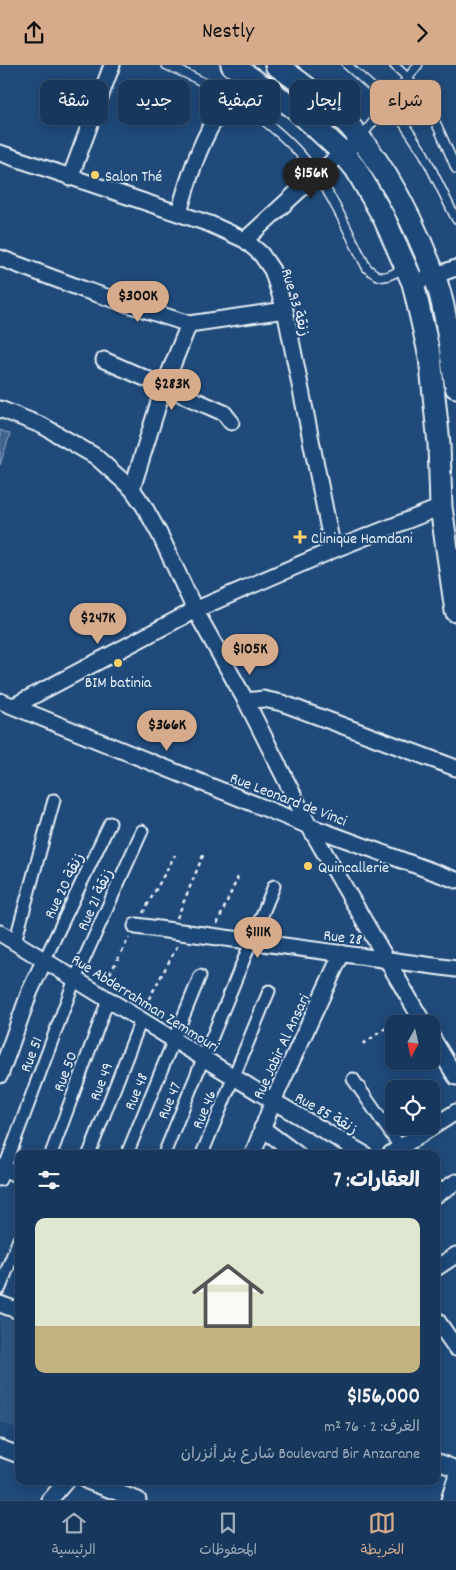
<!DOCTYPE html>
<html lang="ar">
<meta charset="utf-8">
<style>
:root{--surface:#17385c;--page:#203f62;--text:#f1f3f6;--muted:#9eacbb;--line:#365272;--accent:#d6ab8b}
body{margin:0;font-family:Dekko,"Playpen Sans Arabic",sans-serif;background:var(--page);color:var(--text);direction:rtl;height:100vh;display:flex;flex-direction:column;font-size:19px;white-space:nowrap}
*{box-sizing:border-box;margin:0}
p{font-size:16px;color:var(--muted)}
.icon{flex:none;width:28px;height:28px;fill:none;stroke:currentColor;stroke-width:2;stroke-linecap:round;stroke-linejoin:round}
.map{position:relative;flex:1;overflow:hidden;direction:ltr}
.drawer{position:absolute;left:15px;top:1085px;width:425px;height:335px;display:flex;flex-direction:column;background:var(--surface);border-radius:10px;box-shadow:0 2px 12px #0003,0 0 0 1px var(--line);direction:rtl}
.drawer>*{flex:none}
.banner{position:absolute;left:15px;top:15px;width:426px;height:45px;direction:rtl;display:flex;gap:10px}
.needle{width:32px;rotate:188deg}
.buttons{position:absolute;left:385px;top:950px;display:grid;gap:10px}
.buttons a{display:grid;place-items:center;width:55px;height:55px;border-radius:10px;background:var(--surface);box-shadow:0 2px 12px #0003,0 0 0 1px var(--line);font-size:25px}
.price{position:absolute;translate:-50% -42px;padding:0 11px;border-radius:18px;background:var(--accent);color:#111;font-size:16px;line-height:32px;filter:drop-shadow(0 1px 2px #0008)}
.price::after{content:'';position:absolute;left:50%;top:30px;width:15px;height:11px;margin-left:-8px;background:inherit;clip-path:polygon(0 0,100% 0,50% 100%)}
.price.current{background:#222;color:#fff}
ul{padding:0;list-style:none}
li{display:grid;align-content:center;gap:10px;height:265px;padding:0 20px}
li span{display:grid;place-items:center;height:155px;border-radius:10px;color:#555}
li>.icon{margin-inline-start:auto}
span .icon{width:90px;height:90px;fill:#fffc;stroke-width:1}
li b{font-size:21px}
h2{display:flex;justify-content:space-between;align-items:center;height:60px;padding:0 20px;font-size:21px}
.pill{padding:0 18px;border-radius:10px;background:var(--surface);box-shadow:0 2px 12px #0003,0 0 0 1px var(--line);font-size:18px;line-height:45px}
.pill.current{background:var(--accent);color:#111}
header{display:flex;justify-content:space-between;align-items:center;height:65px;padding:0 20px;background:var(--accent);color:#111;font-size:22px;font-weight:600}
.tab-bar{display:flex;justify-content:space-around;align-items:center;height:70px;border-top:1px solid var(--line);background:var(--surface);font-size:14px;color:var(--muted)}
.tab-bar a{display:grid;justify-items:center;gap:2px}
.tab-bar .current{color:var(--accent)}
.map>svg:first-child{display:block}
</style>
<header><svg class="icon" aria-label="forward" viewBox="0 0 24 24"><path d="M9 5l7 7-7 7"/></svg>Nestly<svg class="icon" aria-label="share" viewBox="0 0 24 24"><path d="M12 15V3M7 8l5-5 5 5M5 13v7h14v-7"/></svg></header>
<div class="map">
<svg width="456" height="1435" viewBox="0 0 456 1435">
<rect width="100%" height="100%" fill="#1f4a7a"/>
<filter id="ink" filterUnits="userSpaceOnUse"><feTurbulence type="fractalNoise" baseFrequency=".02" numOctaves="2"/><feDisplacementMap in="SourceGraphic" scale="10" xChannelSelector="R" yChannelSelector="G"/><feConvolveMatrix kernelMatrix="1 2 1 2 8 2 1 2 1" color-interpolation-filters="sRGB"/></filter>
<g filter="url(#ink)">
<path fill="#2e5683" d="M0,1251L19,1258V1365L0,1357Z"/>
<path fill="#3c628c" stroke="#92aac2" d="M0,365L10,369L0,400Z"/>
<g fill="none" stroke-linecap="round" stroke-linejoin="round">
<g stroke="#e8f1f8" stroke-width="11">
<path id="service" d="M166,0C220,22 282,60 316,109C335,134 351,174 367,203C383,218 387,211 405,203
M347,0L390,38L424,89L456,154
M394,0C425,26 440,66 456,104
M361,72L418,0"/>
</g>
<g stroke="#e8f1f8" stroke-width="15">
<path id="pedestrian" d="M15,877L54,735
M44,896L110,758
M353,1014L405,1089
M51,1089L108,935
M89,1089L141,955
M127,1089L200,911
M164,1089L274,821
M202,1089L269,926
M0,1115L75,914L142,766
M0,1223L19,1174"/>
</g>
<g stroke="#e8f1f8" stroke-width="19">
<path id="minor" d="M0,88L210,159L245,175L261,189L272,205L285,245L333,485
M70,113L112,0
M179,148C188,115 198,83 215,54C224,38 238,25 250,11
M245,175L317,109L360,74
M0,193L85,225L189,259L285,245
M413,218L456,203
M104,295L224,348L231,357
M0,344L43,361L95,391L132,424L144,441L160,470L195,545L246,636L309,761L424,959
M132,424L164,321L189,259
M0,636L309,761L456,815
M246,636L263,634L282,638L456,703
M14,641L195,545L333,485L441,442
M136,861L456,904
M0,868L273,1036L364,1089
M431,971L456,1012
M0,1010L30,926L44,896
M262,1063L297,1089
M253,1089L273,1036L342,888
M390,1089L456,1047
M0,1102L19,1110
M436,1130L456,1117
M436,1203L456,1190
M0,1239L19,1246
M436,1254L456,1283
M0,1383L19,1390
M436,1396L456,1404
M87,1416L138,1435
M50,1435L66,1416
M449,1435L456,1413"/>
</g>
<g stroke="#e8f1f8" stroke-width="25">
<path id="secondary" d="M232,0L296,44L342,87L356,104L384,153L413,218L430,292L439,379L441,442L456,546
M276,0C297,15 318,30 336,47C381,90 412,152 434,210C447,245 450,285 456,322"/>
</g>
<path stroke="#e8f1f8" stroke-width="2.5" stroke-dasharray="4 4" stroke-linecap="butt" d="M143,848L175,790
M177,853L204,788
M217,859L238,812
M106,916L129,873
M145,941L178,880
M363,979L403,951"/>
<use href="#service" stroke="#1f4a7a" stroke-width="8"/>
<use href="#pedestrian" stroke="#1f4a7a" stroke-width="11"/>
<use href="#minor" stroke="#1f4a7a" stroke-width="15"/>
<use href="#secondary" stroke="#1f4a7a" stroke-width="21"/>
</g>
</g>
<g fill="#ffd166" stroke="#1f4a7a" stroke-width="2">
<circle cx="95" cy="110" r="5"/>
<path d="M297.5 464.5h5v5h5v5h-5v5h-5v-5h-5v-5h5z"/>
<circle cx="118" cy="598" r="5"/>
<circle cx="308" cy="801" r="5"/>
</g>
<g text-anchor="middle" stroke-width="4" stroke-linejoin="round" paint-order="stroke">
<g font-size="16" fill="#e8f1f8" stroke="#1f4a7a" text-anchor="start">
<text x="105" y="116">Salon Thé</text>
<text x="311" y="478">Clinique Hamdani</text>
<text x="118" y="622" text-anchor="middle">BIM batinia</text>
<text x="318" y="807">Quincallerie</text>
</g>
<g font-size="16" fill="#e8f1f8" stroke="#1f4a7a">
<text transform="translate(297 237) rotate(74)" y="6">Rue 93 زنقة</text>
<text transform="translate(289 733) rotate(21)" y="6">Rue Leonard de Vinci</text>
<text transform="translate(63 820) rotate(-64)" y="6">Rue 20 زنقة</text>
<text transform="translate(94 834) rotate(-66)" y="6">Rue 21 زنقة</text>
<text transform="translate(343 871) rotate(7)" y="6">Rue 28</text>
<text transform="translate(146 937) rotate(32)" y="6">Rue Abderrahman Zemmouri</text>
<text transform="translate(280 981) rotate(-65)" y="6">Rue Jabir Al Ansari</text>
<text transform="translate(30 989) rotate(-69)" y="6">Rue 51</text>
<text transform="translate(64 1006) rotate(-70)" y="6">Rue 50</text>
<text transform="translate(100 1016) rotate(-69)" y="6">Rue 49</text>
<text transform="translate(135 1026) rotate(-68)" y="6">Rue 48</text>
<text transform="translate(168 1035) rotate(-68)" y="6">Rue 47</text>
<text transform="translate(203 1044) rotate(-68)" y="6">Rue 46</text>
<text transform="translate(327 1047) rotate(30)" y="6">Rue 85 زنقة</text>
</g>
</g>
</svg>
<div class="buttons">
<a><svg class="needle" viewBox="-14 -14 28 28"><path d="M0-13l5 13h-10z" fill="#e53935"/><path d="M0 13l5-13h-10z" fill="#9eacbb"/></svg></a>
<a><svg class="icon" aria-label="locate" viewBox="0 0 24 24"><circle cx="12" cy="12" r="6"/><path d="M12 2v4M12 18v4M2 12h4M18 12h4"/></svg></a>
</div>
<b class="price current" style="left:311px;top:135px">$156K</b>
<b class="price" style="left:138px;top:258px">$300K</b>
<b class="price" style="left:172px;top:346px">$283K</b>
<b class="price" style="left:98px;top:580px">$247K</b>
<b class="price" style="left:250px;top:611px">$105K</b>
<b class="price" style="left:167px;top:687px">$366K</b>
<b class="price" style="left:258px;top:894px">$111K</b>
<div class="banner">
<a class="pill current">شراء</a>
<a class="pill">إيجار</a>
<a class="pill">تصفية</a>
<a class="pill">جديد</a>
<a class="pill">شقة</a>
</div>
<section class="drawer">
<h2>العقارات: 7<svg class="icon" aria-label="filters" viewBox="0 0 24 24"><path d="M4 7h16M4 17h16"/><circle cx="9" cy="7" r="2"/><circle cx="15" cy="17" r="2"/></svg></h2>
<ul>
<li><span style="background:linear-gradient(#dfe7d0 70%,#c2b280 0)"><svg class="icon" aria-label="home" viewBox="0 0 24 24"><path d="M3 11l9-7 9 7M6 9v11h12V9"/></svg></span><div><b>$156,000</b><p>الغرف: 2 · 76 m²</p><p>Boulevard Bir Anzarane شارع بئر أنزران</p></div></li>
</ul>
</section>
</div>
<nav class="tab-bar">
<a class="current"><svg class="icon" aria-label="map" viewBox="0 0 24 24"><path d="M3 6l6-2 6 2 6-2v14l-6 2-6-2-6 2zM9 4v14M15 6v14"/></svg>الخريطة</a>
<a><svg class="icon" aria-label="saved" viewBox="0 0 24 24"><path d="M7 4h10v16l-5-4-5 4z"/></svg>المحفوظات</a>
<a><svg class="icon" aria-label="home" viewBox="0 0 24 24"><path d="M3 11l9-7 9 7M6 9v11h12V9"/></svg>الرئيسية</a>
</nav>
